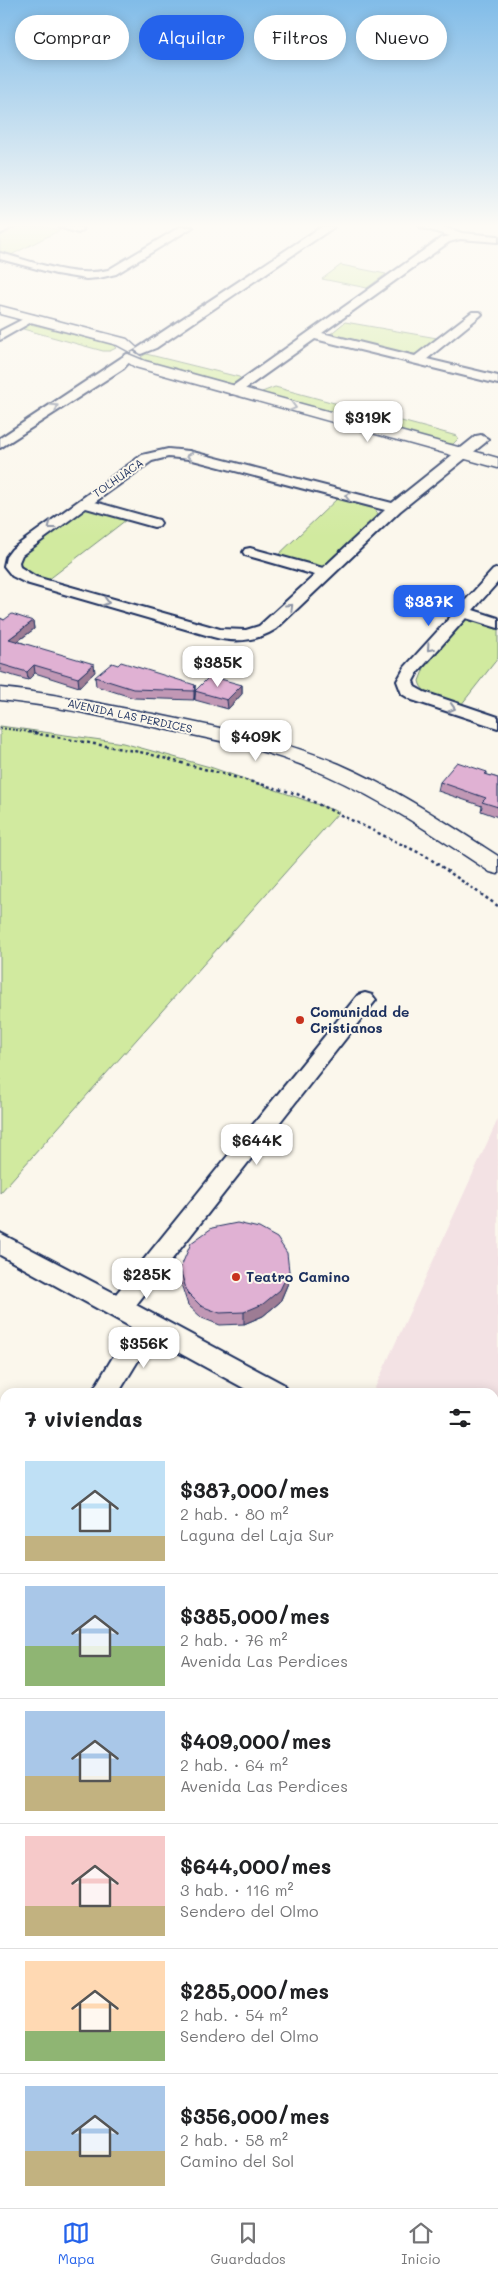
<!DOCTYPE html>
<html lang="es">
<meta charset="utf-8">
<style>
:root{--surface:#fff;--page:#f2f2f2;--text:#202124;--muted:#757577;--line:#e0e0e0;--accent:#2563eb}
body{margin:0;font-family:Mali,sans-serif;background:var(--page);color:var(--text);height:100vh;display:flex;flex-direction:column;font-size:19px;white-space:nowrap}
*{box-sizing:border-box;margin:0}
p{font-size:16px;color:var(--muted)}
.icon{flex:none;width:28px;height:28px;fill:none;stroke:currentColor;stroke-width:2;stroke-linecap:round;stroke-linejoin:round}
.map{position:relative;flex:1;overflow:hidden}
.side{position:absolute;left:0px;top:1388px;width:499px;height:821px;display:flex;flex-direction:column;background:var(--surface);border-radius:15px 15px 0 0;box-shadow:0 2px 12px #0003}
.side>*{flex:none}
.guide{position:absolute;left:15px;top:15px;width:469px;height:45px;display:flex;gap:10px}
.price{position:absolute;translate:-50% -42px;padding:0 11px;border-radius:10px;background:#fff;color:#222;font-size:16px;line-height:32px;filter:drop-shadow(0 1px 2px #0008)}
.price::after{content:'';position:absolute;left:50%;top:30px;width:15px;height:11px;margin-left:-8px;background:inherit;clip-path:polygon(0 0,100% 0,50% 100%)}
.price.selected{background:var(--accent);color:#fff}
ul{padding:0;list-style:none}
li{display:flex;align-items:center;gap:15px;height:125px;padding:0 25px}
li+li{border-top:1px solid var(--line)}
li span{display:grid;place-items:center;flex:none;width:140px;height:100px;border-radius:0px;color:#555}
li>.icon{margin-inline-start:auto}
span .icon{width:60px;height:60px;fill:#fffc;stroke-width:1}
li b{font-size:21px}
h2{display:flex;justify-content:space-between;align-items:center;height:60px;padding:0 25px;font-size:21px}
.tag{padding:0 18px;border-radius:22px;background:var(--surface);box-shadow:0 2px 12px #0003;font-size:18px;line-height:45px}
.tag.selected{background:var(--accent);color:#fff}
.dock{display:flex;justify-content:space-around;align-items:center;height:70px;border-top:1px solid var(--line);background:var(--surface);font-size:14px;color:var(--muted)}
.dock a{display:grid;justify-items:center;gap:2px}
.dock .selected{color:var(--accent)}
.map>svg:first-child{display:block}
</style>
<div class="map">
<svg width="498" height="2208" viewBox="0 0 498 2208">
<rect width="100%" height="100%" fill="#fbf7ec"/>
<filter id="ink" filterUnits="userSpaceOnUse"><feTurbulence type="fractalNoise" baseFrequency=".02" numOctaves="2"/><feDisplacementMap in="SourceGraphic" scale="10" xChannelSelector="R" yChannelSelector="G"/><feConvolveMatrix kernelMatrix="1 2 1 2 8 2 1 2 1" color-interpolation-filters="sRGB"/></filter>
<g filter="url(#ink)">
<path fill="#f3e2e4" d="M498,1119V1476L494,1474V1392H373Z
M494,1562L498,1564V1972L494,1970Z"/>
<path fill="#d1ea9f" stroke="#768c7e" d="M17,227H46L60,230L11,255L0,252V236Z
M341,265L386,274L367,288L322,279Z
M345,322L437,338L418,355L328,336Z
M26,323L112,344L116,348L110,351H103L23,329L21,326Z
M146,354L239,377L244,381L238,384H230L144,361L141,357Z
M275,387L457,436L458,439L453,444H446L263,394L262,392Z
M339,497L373,506L378,514L324,566L317,568L276,557Z
M84,508L126,520L48,580L28,573L20,568L19,561L23,554Z
M468,618L498,626V658L461,705C447,700 422,697 419,681L424,668Z
M0,726L123,743L210,767L339,812L0,1193Z"/>
<g fill="none" stroke-linecap="round" stroke-linejoin="round">
<g stroke="#1b2f5e" stroke-width="21">
<path id="service" d="M494,2039L498,2041"/>
</g>
<g stroke="#1b2f5e" stroke-width="4">
<path id="minor" d="M0,227H13L0,234Z
M59,227H80L83,230L78,233Z
M180,227H193L116,274L99,278L86,279L56,274L0,259V253C35,262 72,278 108,270Z
M321,227H334L156,348L141,354L135,350Z
M420,227H444L462,233L498,236V242L460,239L449,242L322,333L415,356L472,312H480L482,314L480,316L427,359L498,376V384L315,339L238,394H230L228,391L230,388L441,238L450,236Z
M31,315L35,316L37,318L35,320L0,340V331Z
M127,354L133,358L124,368L0,448V438Z
M481,435L488,439L486,442L400,511L276,629C257,641 235,643 213,637L26,583L12,576L4,566L6,557L12,549L142,455L168,449L189,451L392,503L476,436ZM168,457L189,459L385,510L323,568L250,548L245,549L243,552L245,555L315,575L259,626L246,630L220,629L36,577L20,567L19,562L22,555L86,508L154,527L159,526L161,523L159,520L95,502L152,461Z
M498,568V582L473,610L498,618V628L466,618L418,672L413,681L415,687L424,692L498,717V728L412,700L402,694L397,681L405,667L493,570Z
M365,993L372,995L376,1000L372,1005L136,1305L283,1384L287,1392H251L152,1338L119,1392H92L131,1327L0,1255V1233L116,1294L358,995Z
M494,1505L498,1506V1533L494,1532Z
M5,1545V1580L0,1582V1547Z"/>
</g>
<g stroke="#1b2f5e" stroke-width="3">
<path id="tertiary" d="M0,306L127,339L137,348L130,352L117,345L0,314Z
M128,354L145,361L498,458V468L135,367L121,358Z
M0,688C52,693 102,704 153,714C216,727 280,739 339,764C390,786 437,817 484,847L498,856V874L490,872C436,836 383,800 324,774C268,749 208,738 149,726C100,716 50,705 0,700Z"/>
</g>
<path stroke="#1b2f5e" stroke-width="2" stroke-dasharray="2 2" stroke-linecap="butt" d="M0,728L38,733"/>
<path stroke="#1b2f5e" stroke-width="2.5" stroke-dasharray="3 3" stroke-linecap="butt" d="M28,732L145,753L297,794L426,856L498,906"/>
<use href="#service" stroke="#fbf7ec" stroke-width="17"/>
<use href="#minor" fill="#fbf7ec" fill-rule="evenodd"/>
<use href="#tertiary" fill="#fbf7ec" fill-rule="evenodd"/>
</g>
<path fill="#c198b5" stroke="#1b2f5e" d="M0,618L4,620L33,621L34,629L18,641L95,672L79,687L35,673L28,680L0,672Z
M95,677L195,685V694L194,700L134,698L96,686Z
M242,685V694L228,709L195,700V691Z
M487,772V775L498,778V817L481,811L482,806L438,791L440,782Z
M180,1269L288,1283L280,1302L263,1316L244,1324L220,1325L202,1318L188,1305L180,1281Z"/>
<path fill="#9d7c94" stroke="#1b2f5e" d="M33,621L34,629L10,647L9,639Z
M94,664L95,672L79,687L78,678Z
M34,665L35,673L28,680L27,672Z
M195,685V694L194,700V691Z
M242,685V694L228,709L227,700Z
M289,1271L288,1283L280,1302L263,1316L244,1324V1312Z"/>
<path fill="#e0b1d3" stroke="#1b2f5e" d="M12,614L33,621L9,639L94,664L78,678L34,665L27,672L0,664V618L4,620Z
M121,662L195,685L194,691L133,689L95,677L112,663L118,665Z
M210,676L242,685L227,700L195,691Z
M457,762L487,772L485,774L498,778V807L482,802L486,798L440,782Z
M237,1223L259,1228L277,1238L287,1253L289,1271L280,1290L263,1304L244,1312L220,1313L201,1306L187,1292L180,1269L191,1243L212,1228Z"/>
<defs><path id="oneway-chevron" d="M-2-3.5L2.5 0L-2 3.5" fill="none" stroke-width="1.6" stroke-linecap="round" stroke-linejoin="round" transform="scale(1.25)"/></defs>
<g stroke="#8b93a5">
<use href="#oneway-chevron" transform="translate(55 407) rotate(-33)"/>
<use href="#oneway-chevron" transform="translate(293 407) rotate(15)"/>
<use href="#oneway-chevron" transform="translate(190 456) rotate(-167)"/>
<use href="#oneway-chevron" transform="translate(348 496) rotate(-166)"/>
<use href="#oneway-chevron" transform="translate(51 526) rotate(143)"/>
<use href="#oneway-chevron" transform="translate(106 602) rotate(16)"/>
<use href="#oneway-chevron" transform="translate(290 607) rotate(-44)"/>
<use href="#oneway-chevron" transform="translate(430 648) rotate(132)"/>
<use href="#oneway-chevron" transform="translate(452 708) rotate(17)"/>
</g>
</g>
<linearGradient id="sky" x2="0" y2="1"><stop stop-color="#81bce8"/><stop offset="0.42" stop-color="#fdfbf6"/><stop offset="1" stop-color="#fdfbf6" stop-opacity="0"/></linearGradient>
<rect width="498" height="537" fill="url(#sky)"/>
<g fill="#c8321e" stroke="#fbf7ec" stroke-width="2">
<circle cx="300" cy="1020" r="5"/>
<circle cx="236" cy="1277" r="5"/>
</g>
<g text-anchor="middle" stroke-width="4" stroke-linejoin="round" paint-order="stroke">
<g font-size="11" fill="#1b2f5e" stroke="#fbf7ec">
<text transform="translate(118 478) rotate(-35)" y="4">TOLHUACA</text>
<text transform="translate(130 716) rotate(12)" y="4">AVENIDA LAS PERDICES</text>
</g>
<g font-size="14" font-weight="bold" fill="#1b2f5e" stroke="#fbf7ec" text-anchor="start">
<text x="310" y="1017">Comunidad de<tspan x="310" dy="16">Cristianos</tspan></text>
<text x="246" y="1282">Teatro Camino</text>
</g>
</g>
</svg>
<b class="price" style="left:368px;top:443px">$319K</b>
<b class="price selected" style="left:429px;top:627px">$387K</b>
<b class="price" style="left:218px;top:688px">$385K</b>
<b class="price" style="left:256px;top:762px">$409K</b>
<b class="price" style="left:257px;top:1166px">$644K</b>
<b class="price" style="left:147px;top:1300px">$285K</b>
<b class="price" style="left:144px;top:1369px">$356K</b>
<div class="guide">
<a class="tag">Comprar</a>
<a class="tag selected">Alquilar</a>
<a class="tag">Filtros</a>
<a class="tag">Nuevo</a>
</div>
<section class="side">
<h2>7 viviendas<svg class="icon" aria-label="filters" viewBox="0 0 24 24"><path d="M4 7h16M4 17h16"/><circle cx="9" cy="7" r="2"/><circle cx="15" cy="17" r="2"/></svg></h2>
<ul>
<li><span style="background:linear-gradient(#bfe0f5 75%,#c2b280 0)"><svg class="icon" aria-label="home" viewBox="0 0 24 24"><path d="M3 11l9-7 9 7M6 9v11h12V9"/></svg></span><div><b>$387,000/mes</b><p>2 hab. · 80 m²</p><p>Laguna del Laja Sur</p></div></li>
<li><span style="background:linear-gradient(#a9c7e8 60%,#8fb573 0)"><svg class="icon" aria-label="home" viewBox="0 0 24 24"><path d="M3 11l9-7 9 7M6 9v11h12V9"/></svg></span><div><b>$385,000/mes</b><p>2 hab. · 76 m²</p><p>Avenida Las Perdices</p></div></li>
<li><span style="background:linear-gradient(#a9c7e8 65%,#c2b280 0)"><svg class="icon" aria-label="home" viewBox="0 0 24 24"><path d="M3 11l9-7 9 7M6 9v11h12V9"/></svg></span><div><b>$409,000/mes</b><p>2 hab. · 64 m²</p><p>Avenida Las Perdices</p></div></li>
<li><span style="background:linear-gradient(#f6c9c9 70%,#c2b280 0)"><svg class="icon" aria-label="home" viewBox="0 0 24 24"><path d="M3 11l9-7 9 7M6 9v11h12V9"/></svg></span><div><b>$644,000/mes</b><p>3 hab. · 116 m²</p><p>Sendero del Olmo</p></div></li>
<li><span style="background:linear-gradient(#ffd9b3 70%,#8fb573 0)"><svg class="icon" aria-label="home" viewBox="0 0 24 24"><path d="M3 11l9-7 9 7M6 9v11h12V9"/></svg></span><div><b>$285,000/mes</b><p>2 hab. · 54 m²</p><p>Sendero del Olmo</p></div></li>
<li><span style="background:linear-gradient(#a9c7e8 65%,#c2b280 0)"><svg class="icon" aria-label="home" viewBox="0 0 24 24"><path d="M3 11l9-7 9 7M6 9v11h12V9"/></svg></span><div><b>$356,000/mes</b><p>2 hab. · 58 m²</p><p>Camino del Sol</p></div></li>
</ul>
</section>
</div>
<nav class="dock">
<a class="selected"><svg class="icon" aria-label="map" viewBox="0 0 24 24"><path d="M3 6l6-2 6 2 6-2v14l-6 2-6-2-6 2zM9 4v14M15 6v14"/></svg>Mapa</a>
<a><svg class="icon" aria-label="saved" viewBox="0 0 24 24"><path d="M7 4h10v16l-5-4-5 4z"/></svg>Guardados</a>
<a><svg class="icon" aria-label="home" viewBox="0 0 24 24"><path d="M3 11l9-7 9 7M6 9v11h12V9"/></svg>Inicio</a>
</nav>
